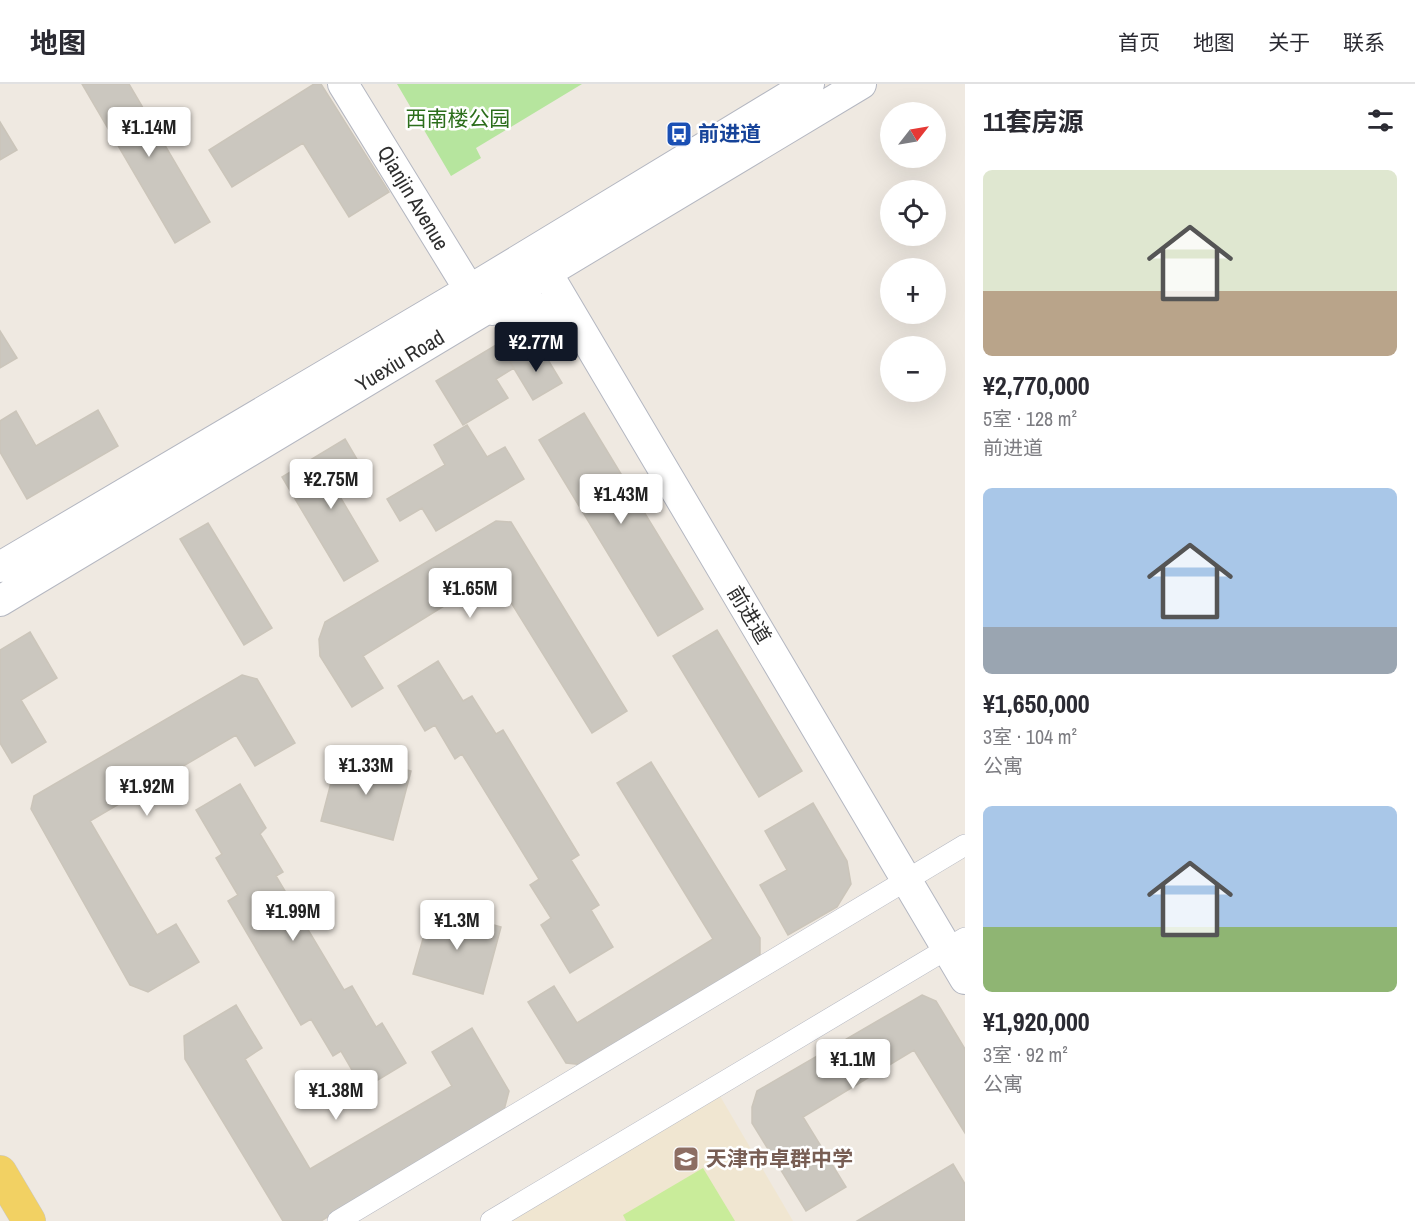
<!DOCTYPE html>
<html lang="zh">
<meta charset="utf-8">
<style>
:root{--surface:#fff;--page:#f7f7f7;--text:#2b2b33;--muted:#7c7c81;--line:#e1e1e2;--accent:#111827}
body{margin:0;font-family:"Archivo Narrow","Noto Sans SC",sans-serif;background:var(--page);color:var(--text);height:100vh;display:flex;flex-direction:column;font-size:22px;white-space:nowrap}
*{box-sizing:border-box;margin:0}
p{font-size:20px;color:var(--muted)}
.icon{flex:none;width:33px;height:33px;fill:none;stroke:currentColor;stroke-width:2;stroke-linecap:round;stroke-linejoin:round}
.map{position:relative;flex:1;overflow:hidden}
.panel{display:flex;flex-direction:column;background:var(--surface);width:450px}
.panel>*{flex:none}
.needle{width:39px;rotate:59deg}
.buttons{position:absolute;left:880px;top:18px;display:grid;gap:12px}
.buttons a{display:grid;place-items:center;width:66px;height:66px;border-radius:50%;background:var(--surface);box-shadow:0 6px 24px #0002;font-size:30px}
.price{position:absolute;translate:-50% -51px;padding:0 14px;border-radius:6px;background:#fff;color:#222;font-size:20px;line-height:39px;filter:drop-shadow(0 2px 3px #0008)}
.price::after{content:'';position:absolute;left:50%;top:36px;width:18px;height:14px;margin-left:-9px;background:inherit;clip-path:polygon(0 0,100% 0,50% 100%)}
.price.current{background:var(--accent);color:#fff}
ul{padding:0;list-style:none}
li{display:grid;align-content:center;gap:12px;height:318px;padding:0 18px}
li span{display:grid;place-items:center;height:186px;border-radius:9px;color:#555}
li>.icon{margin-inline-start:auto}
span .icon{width:108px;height:108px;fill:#fffc;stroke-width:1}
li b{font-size:26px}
h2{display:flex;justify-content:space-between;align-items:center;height:72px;padding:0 18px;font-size:26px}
header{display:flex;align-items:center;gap:36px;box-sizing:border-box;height:84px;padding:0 30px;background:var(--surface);border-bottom:2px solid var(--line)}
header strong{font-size:28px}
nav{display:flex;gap:33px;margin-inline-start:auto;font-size:21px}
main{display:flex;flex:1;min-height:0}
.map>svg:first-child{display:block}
</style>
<header>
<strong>地图</strong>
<nav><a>首页</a><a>地图</a><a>关于</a><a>联系</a></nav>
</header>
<main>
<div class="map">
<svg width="965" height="1137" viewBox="0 0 965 1137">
<rect width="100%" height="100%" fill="#efe9e1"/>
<path fill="#f0e6d1" d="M720,1012L793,1137H510Z"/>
<path fill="#b6e59e" d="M397,0H582L476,64L481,74L451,92Z"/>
<path fill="#c9ec9a" d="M703,1084L735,1137H626L623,1131Z"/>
<path fill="#cbc7bf" stroke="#cbc5ba" stroke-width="1.5" d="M82,0H129L210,138L175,159Z
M314,0H321L389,108L349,133L303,59L232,103L209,66Z
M0,38L17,66L0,76Z
M0,247L17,274L0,284Z
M516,249L527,268L510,278L514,284L496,295L508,314L463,341L436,297Z
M539,261L562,299L533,316L510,278Z
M98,326L118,362L27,415L0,368V337L16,327L36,362Z
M584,329L703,525L658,552L539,356Z
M467,341L487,373L505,363L524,395L436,447L422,424L400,437L387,415L445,381L434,361Z
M345,355L358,377L329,394L378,477L344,497L282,393Z
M496,437L511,438L627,627L592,649L494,491L363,572L383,604L352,623L320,572L319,555L325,538Z
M208,439L272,544L244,561L180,455Z
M717,546L802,687L759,713L673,572Z
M30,548L57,594L21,616L46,658L12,679L0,659V566Z
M438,577L463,617L472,612L496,650L503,646L579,771L571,776L599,821L591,826L613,863L570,889L541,841L551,834L530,801L539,795L462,670L455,675L435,641L425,647L398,602Z
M242,591L257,595L295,659L255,682L236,651L90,737L157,851L176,840L199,878L148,908L130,901L31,725L34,712Z
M339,668L411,687L393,756L321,737Z
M651,678L760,854V874L585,981L566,979L528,918L554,902L577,939L713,855L617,699Z
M240,700L266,744L260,750L283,788L276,792L344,906L352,902L376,943L382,939L406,979L363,1005L341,967L333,972L311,935L301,941L228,817L238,811L216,774L222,770L196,726Z
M813,719L847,777L851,800L837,823L788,851L760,801L787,786L765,747Z
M432,823L501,843L483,910L413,890Z
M922,911L936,917L965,965V1049L914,966L803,1033L846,1103L806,1127L752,1039V1023L757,1007Z
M236,921L262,964L245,975L310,1085L452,1002L432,968L472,944L509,1007L504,1026L321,1137H283L185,975L184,952Z
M953,1080L965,1100V1137H857Z"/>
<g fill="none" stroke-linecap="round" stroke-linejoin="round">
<g stroke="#b4b7c1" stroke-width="22">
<path id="street" d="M338,1137L965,761
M491,1137L965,854"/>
</g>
<g stroke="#b4b7c1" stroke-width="32">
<path id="secondary" d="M343,0L480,223
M537,172L965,895
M492,226C524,221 554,220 578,245
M0,483L486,196L809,0
M0,517L861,0"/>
</g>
<g stroke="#c9c9c9" stroke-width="34">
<path id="primary" d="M0,1088L29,1137"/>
</g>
<use href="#street" stroke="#fff" stroke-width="21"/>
<use href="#secondary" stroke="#fff" stroke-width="30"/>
<use href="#primary" stroke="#f2d163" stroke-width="33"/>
</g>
<defs>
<g id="bus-square" transform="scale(1.35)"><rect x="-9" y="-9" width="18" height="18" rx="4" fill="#1a4fb4" stroke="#fff"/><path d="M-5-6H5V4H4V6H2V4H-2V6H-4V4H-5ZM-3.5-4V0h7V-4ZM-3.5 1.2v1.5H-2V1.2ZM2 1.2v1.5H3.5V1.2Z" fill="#fff"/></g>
<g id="school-square" transform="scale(1.35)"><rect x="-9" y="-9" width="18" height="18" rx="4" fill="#8d6e63" stroke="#fff"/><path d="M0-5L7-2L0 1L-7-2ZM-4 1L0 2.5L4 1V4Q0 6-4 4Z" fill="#fff"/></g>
</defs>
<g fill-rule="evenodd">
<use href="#bus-square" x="679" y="50"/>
<use href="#school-square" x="686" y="1075"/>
</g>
<g text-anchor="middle" stroke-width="5" stroke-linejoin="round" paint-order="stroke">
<g font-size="21" fill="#2c6e1b" stroke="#fff">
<text x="458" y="42">西南楼公园</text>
</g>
<g font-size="21" font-weight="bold" fill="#164399" stroke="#fff" text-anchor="start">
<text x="698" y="57">前进道</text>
</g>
<g font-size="21" fill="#2e2e2e" stroke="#fff">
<text transform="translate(413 114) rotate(59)" y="7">Qianjin Avenue</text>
<text transform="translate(400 277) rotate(-31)" y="7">Yuexiu Road</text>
<text transform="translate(749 531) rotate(59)" y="7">前进道</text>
</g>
<g font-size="21" font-weight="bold" fill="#785e54" stroke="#fff" text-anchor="start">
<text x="706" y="1082">天津市卓群中学</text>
</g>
</g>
</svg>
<div class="buttons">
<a><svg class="needle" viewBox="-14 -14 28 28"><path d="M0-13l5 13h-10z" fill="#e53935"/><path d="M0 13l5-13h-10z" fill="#7c7c81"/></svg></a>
<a><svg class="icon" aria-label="locate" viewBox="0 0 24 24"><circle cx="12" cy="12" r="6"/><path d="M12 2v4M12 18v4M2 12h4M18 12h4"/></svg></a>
<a>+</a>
<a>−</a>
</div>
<b class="price" style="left:149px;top:74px">¥1.14M</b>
<b class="price current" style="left:536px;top:289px">¥2.77M</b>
<b class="price" style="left:331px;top:426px">¥2.75M</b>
<b class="price" style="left:621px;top:441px">¥1.43M</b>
<b class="price" style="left:470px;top:535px">¥1.65M</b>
<b class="price" style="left:366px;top:712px">¥1.33M</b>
<b class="price" style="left:147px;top:733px">¥1.92M</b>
<b class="price" style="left:293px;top:858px">¥1.99M</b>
<b class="price" style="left:457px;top:867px">¥1.3M</b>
<b class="price" style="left:853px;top:1006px">¥1.1M</b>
<b class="price" style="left:336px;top:1037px">¥1.38M</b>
</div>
<section class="panel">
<h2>11套房源<svg class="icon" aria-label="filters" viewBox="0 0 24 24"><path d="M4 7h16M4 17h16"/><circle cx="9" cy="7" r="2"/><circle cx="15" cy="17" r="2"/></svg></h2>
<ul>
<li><span style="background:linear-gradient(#dfe7d0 65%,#b9a48a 0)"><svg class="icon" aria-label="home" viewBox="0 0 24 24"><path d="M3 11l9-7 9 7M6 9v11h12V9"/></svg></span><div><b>¥2,770,000</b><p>5室 · 128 m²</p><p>前进道</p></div></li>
<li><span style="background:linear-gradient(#a9c7e8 75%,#9aa5b1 0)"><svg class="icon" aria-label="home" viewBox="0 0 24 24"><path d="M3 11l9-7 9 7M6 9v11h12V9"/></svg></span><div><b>¥1,650,000</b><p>3室 · 104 m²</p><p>公寓</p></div></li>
<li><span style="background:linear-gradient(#a9c7e8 65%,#8fb573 0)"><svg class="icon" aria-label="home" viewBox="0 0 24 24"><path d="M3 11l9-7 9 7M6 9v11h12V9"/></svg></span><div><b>¥1,920,000</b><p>3室 · 92 m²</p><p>公寓</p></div></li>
</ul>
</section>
</main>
